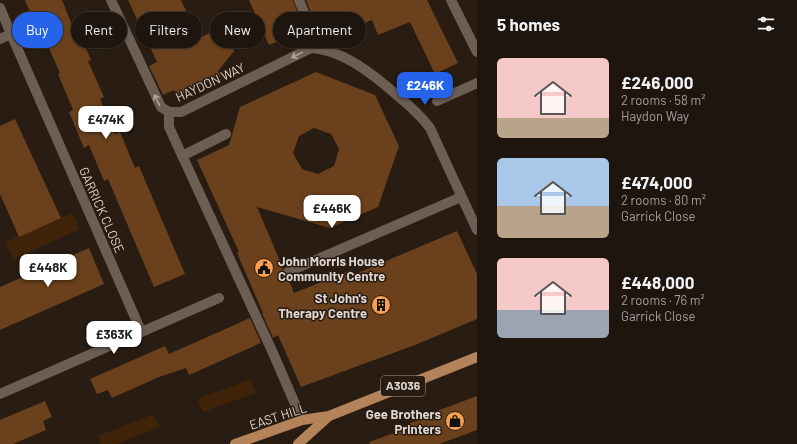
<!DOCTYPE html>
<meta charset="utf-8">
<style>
:root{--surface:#1e150e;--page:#261e17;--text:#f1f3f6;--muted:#a19f9e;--line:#3c342e;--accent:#2563eb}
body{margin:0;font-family:Barlow,sans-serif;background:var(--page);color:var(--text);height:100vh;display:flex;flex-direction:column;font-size:15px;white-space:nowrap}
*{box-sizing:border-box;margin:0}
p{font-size:13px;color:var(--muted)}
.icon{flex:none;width:22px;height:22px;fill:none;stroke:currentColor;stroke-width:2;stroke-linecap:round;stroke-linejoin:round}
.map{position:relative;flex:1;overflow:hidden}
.panel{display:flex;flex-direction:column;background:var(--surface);width:320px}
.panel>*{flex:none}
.banner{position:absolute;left:12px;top:12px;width:380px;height:36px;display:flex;gap:8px}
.price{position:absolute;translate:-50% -34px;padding:0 9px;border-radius:8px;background:#fff;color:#222;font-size:13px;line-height:26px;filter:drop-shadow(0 1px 2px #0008)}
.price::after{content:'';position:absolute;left:50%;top:24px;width:12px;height:9px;margin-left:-6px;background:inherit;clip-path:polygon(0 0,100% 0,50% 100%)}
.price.active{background:var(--accent);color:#fff}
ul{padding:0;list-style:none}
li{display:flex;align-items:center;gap:12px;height:100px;padding:0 20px}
li span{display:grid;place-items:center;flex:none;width:112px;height:80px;border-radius:6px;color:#555}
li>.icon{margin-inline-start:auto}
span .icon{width:48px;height:48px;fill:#fffc;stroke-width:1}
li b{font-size:17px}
h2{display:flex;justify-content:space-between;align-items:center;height:48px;padding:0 20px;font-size:17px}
.pill{padding:0 14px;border-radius:18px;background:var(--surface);box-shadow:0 1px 3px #0004,0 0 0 1px var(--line);font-size:14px;line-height:36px}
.pill.active{background:var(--accent);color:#fff}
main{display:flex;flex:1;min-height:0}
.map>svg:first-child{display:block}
</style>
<main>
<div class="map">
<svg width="477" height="444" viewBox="0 0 477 444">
<rect width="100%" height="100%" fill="#281c13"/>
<path fill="#3f2309" d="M72,213L80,229L13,260L6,242Z
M251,379L256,393L203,412L197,399Z
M154,414L160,427L116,444H101L98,436Z"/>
<path fill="#6a411c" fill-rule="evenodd" d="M25,0H62L72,25L75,24L91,60L88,61L104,97L100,99L115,134L120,132L135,168L139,166L185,274L154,287L108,179L104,181L89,145L84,148L69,112L73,110L58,74L60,73L44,37L41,39Z
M128,0H181L199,38L223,27L234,51L218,71L221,76L177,96L174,90L163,95L149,66L157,62Z
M249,0H293L304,30L269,45Z
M306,0H427L458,63L435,74L410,22L378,35L372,20L332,36L326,21L316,25Z
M316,72L375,95L399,146L378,207L330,228L257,207L283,268L282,271V275L284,277L288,278L294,293L351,270L353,275L457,231L477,274V319L415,345L301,387L278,335L273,338L262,313H263L237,253L239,252L197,160L229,145L240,107ZM314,128L331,134L339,149L334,166L318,174L302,169L293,153L299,136Z
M15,119L61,218L19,237L0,194V126Z
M89,248L104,284L0,330V287Z
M250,318L261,343L189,375L186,368L159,377L112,398L108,390L97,394L90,379L165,346L169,354Z
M477,396V430L439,444H370L369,442L411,427L410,423L419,420L418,418Z
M45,401L52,417L43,421L46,430L13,444H0V420Z"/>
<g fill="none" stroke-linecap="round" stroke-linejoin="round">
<path stroke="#6c5e53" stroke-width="10" d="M169,112V127L273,353L302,420
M182,156L226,134
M288,272L461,197"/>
<path stroke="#6c5e53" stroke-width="10" d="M111,0L161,107L169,112H181L311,48L312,32L299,0
M451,0L477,52
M0,8L11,34L0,39
M11,34L141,331
M311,48C344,50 375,76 398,96C410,106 421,116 430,128L477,230
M437,101L477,83
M0,394L219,298"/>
<path stroke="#b4835a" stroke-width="10" d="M235,444L302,420L329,416L477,357
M298,444L329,416"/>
</g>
<defs><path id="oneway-shaft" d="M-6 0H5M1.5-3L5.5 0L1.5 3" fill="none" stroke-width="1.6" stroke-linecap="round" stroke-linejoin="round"/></defs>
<g stroke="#b0a69d">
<use href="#oneway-shaft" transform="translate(297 55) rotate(154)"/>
<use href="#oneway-shaft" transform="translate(157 100) rotate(-115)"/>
</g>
<defs>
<g id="civic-disc" transform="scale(1)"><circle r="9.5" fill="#fa9f4e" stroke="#281c13"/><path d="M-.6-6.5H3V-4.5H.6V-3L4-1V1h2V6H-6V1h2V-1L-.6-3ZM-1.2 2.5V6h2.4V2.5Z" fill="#111"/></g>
<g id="building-disc" transform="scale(1)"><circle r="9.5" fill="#fa9f4e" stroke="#281c13"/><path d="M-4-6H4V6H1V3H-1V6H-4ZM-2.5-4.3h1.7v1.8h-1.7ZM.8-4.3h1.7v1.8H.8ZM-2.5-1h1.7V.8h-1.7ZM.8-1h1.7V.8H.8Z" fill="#111"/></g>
<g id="shop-disc" transform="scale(1)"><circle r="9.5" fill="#fa9f4e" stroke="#281c13"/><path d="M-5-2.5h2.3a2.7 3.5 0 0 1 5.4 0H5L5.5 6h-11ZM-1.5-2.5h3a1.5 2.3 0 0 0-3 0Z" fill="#111"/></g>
</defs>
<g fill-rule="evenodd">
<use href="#civic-disc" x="264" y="268"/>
<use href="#building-disc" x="381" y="305"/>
<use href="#shop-disc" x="455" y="421"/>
</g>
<g text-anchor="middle" stroke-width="3" stroke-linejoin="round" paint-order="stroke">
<rect fill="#281c13" stroke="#a79e97" stroke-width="1" x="381" y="376" width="44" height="20" rx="3"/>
<g font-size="12" font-weight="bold" fill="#ded6cf">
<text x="403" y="390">A3036</text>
</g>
<g font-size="13" fill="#ded6cf" stroke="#281c13">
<text transform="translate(210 82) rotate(-25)" y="5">HAYDON WAY</text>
<text transform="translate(102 210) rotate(66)" y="5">GARRICK CLOSE</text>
<text transform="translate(278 416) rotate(-18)" y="5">EAST HILL</text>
</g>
<g font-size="13" font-weight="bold" fill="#ded6cf" stroke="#281c13" text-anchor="end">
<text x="278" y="266" text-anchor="start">John Morris House<tspan x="278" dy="15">Community Centre</tspan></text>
<text x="367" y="303">St John's<tspan x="367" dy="15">Therapy Centre</tspan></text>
<text x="441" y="419">Gee Brothers<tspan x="441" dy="15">Printers</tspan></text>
</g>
</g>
</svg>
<b class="price active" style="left:425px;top:106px">£246K</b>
<b class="price" style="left:106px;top:140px">£474K</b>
<b class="price" style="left:332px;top:229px">£446K</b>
<b class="price" style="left:48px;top:288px">£448K</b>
<b class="price" style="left:114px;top:355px">£363K</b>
<div class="banner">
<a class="pill active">Buy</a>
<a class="pill">Rent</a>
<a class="pill">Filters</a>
<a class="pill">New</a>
<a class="pill">Apartment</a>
</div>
</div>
<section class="panel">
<h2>5 homes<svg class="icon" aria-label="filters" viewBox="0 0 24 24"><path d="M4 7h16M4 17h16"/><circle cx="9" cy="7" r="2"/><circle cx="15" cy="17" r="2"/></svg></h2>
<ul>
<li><span style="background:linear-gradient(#f6c9c9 75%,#b9a48a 0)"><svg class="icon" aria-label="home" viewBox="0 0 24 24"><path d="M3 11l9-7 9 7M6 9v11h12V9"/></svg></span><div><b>£246,000</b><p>2 rooms · 58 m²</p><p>Haydon Way</p></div></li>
<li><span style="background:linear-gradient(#a9c7e8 60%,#b9a48a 0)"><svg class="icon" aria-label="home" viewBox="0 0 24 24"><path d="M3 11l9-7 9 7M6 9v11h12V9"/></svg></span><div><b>£474,000</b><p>2 rooms · 80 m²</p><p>Garrick Close</p></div></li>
<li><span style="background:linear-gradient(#f6c9c9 65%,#9aa5b1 0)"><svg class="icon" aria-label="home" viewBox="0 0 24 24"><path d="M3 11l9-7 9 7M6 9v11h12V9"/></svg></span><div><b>£448,000</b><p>2 rooms · 76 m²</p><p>Garrick Close</p></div></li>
</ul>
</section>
</main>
